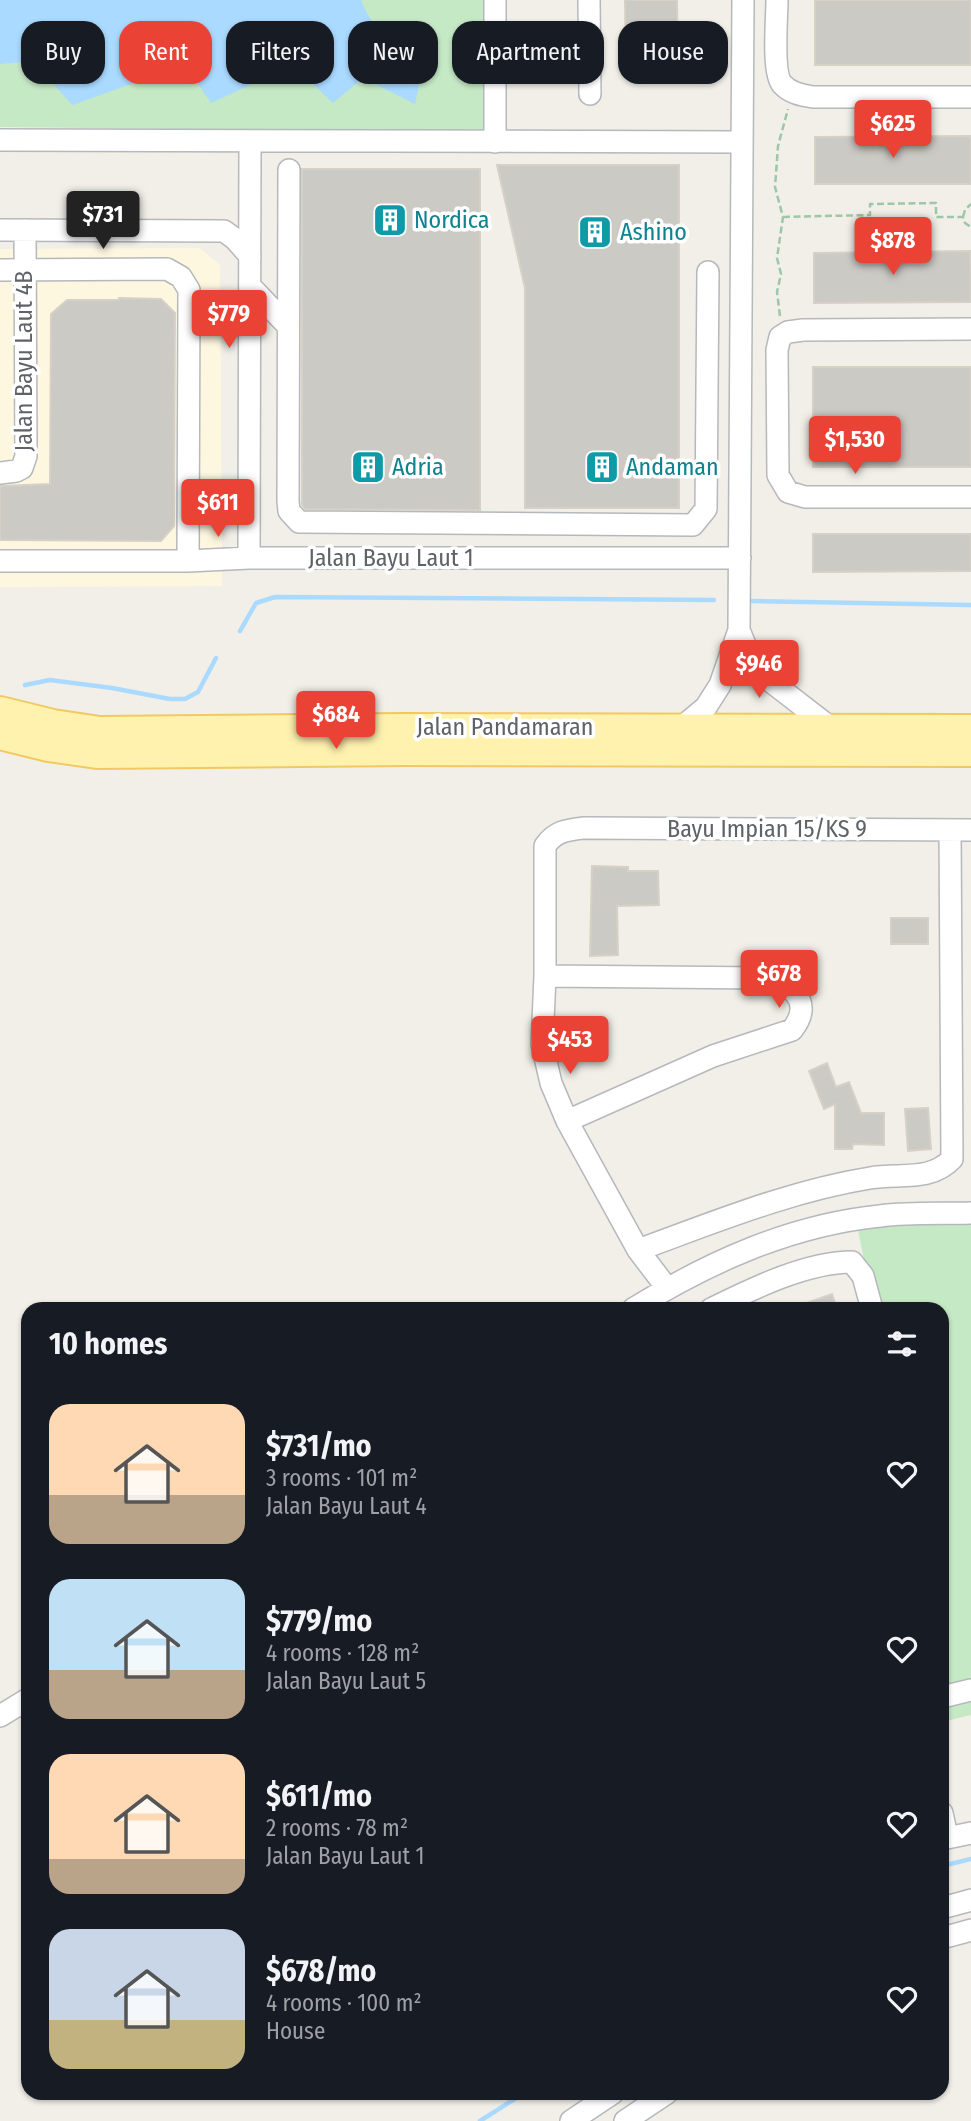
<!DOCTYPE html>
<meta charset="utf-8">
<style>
:root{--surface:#171b24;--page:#20242c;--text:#f1f3f6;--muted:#9ea1a6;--accent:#ea4335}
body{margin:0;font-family:"Fira Sans Condensed",sans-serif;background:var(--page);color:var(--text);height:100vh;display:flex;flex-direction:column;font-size:26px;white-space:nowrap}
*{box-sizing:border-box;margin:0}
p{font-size:23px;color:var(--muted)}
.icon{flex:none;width:38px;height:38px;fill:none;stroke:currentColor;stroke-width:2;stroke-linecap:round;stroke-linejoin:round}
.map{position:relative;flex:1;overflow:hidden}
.side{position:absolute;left:21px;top:1302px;width:928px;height:798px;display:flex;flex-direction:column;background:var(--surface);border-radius:21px;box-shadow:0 2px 5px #0004}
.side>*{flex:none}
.banner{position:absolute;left:21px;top:21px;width:929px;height:63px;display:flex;gap:14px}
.price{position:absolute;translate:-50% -60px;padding:0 16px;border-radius:7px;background:var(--accent);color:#fff;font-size:23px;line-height:46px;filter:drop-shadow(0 2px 4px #0008)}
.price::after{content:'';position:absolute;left:50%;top:42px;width:21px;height:16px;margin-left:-10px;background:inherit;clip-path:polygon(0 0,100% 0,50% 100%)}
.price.current{background:#222;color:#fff}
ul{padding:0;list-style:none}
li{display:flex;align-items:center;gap:21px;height:175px;padding:0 28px}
li span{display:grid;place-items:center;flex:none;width:196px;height:140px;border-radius:21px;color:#555}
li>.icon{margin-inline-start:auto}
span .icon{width:84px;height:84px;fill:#fffc;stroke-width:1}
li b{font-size:30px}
h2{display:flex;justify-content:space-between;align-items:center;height:84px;padding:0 28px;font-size:30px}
.tag{padding:0 24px;border-radius:21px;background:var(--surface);box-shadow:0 2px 5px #0004;font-size:24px;line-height:63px}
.tag.current{background:var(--accent);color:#fff}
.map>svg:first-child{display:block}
</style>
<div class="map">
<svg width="971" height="2121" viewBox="0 0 971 2121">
<rect width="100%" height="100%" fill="#f1efe8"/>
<path fill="#fef7e0" d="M200,248L220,265L222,586L0,587V249Z"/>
<path fill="#c5e8c5" d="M0,0H488L487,132L0,127Z
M971,1217V1715L942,1722V1309H874L856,1220Z"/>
<path fill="#aadaff" d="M0,0H361C375,35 392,43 428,43L415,104L363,78L333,103L293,65L211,103L185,65L72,105L34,61L0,64Z"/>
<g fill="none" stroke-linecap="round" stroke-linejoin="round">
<path stroke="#aadaff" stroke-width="4.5" d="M752,601L971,605
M240,631L256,603L275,597L714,600
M25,685L50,680L112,688L170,699H185L198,692L216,658
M942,1866L971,1859
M480,2121L524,2093"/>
</g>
<path fill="#cccac5" stroke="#d6d1c6" stroke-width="2" d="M625,0H677L678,77H626Z
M815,0H971V65H815Z
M971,136V184H815V137Z
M497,165H679V508H525V288Z
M302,169H480V510L305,509L302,505Z
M970,251L971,302L814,303V253Z
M119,298L161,299L175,313L174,526L161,541L0,540V486L50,484L51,314L67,300H119Z
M813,367H971V467H813Z
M813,534H971V571L813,572Z
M592,866L628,867V871H658L659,905L617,906L618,955L590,956Z
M891,918H928V944H891Z
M827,1063L836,1087L849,1082L861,1113H884V1145L853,1144L852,1149H835V1104L824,1109L809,1071Z
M928,1108L931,1149L908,1151L905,1109Z
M832,1294L837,1309H796L795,1307Z"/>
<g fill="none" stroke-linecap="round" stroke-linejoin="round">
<g stroke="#b5b8bc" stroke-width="24">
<path id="minor" d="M589,0L590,94
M777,0C777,18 772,72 782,84C790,93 801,95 813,97H971
M0,140L742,142
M495,142V0
M289,170L288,501L289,511L299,522L693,525L706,509L708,272
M0,230L224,231L235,239L250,256
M0,270L167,269L181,277L189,290L188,561
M250,286L288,326
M971,329L803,330L788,332L780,337L777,350L778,475L788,492L805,497H971
M0,473L16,471L22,468L26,456L25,230
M249,558L250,141
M0,561H188L249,558H740
M739,630L752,662L765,677L831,728
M682,727L706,707L720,685L739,630L743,0
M545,976L774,978C798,990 811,1006 792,1030L713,1056L567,1121
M638,1250C715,1222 790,1191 870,1178C899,1173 930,1182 952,1159L950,830
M667,1288L638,1250L567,1121L551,1083L542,1044L545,976V846C555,831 567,830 584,828L971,830
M633,1309C709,1262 791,1225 880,1216C910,1212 941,1214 971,1213
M711,1309C752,1289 806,1262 852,1262L863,1276L872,1309
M942,1697L971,1690
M0,1716L28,1699
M942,1813L947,1837
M942,1839L971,1833
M942,1908L971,1900
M942,1938L971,1930
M571,2121L613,2093
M625,2121L667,2093"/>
</g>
<g stroke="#f2c960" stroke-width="30">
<path id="major" d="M0,710L53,723L100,730L403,727L971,728
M0,736L48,748L97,755L403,752L971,753"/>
</g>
<path stroke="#9cc7a9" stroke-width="2.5" stroke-dasharray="7 3.5" stroke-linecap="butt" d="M783,217L870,215V204L936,203V217H963L965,223L971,227
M963,217L965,210L971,204
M780,316L777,292L781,274L777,258L783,217L775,187L778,146L788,109"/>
<use href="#minor" stroke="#fff" stroke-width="21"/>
<use href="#major" stroke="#fff2af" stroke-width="26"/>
</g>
<defs>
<g id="building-square" transform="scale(1.75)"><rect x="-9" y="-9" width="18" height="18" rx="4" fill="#0f9aa8" stroke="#fff"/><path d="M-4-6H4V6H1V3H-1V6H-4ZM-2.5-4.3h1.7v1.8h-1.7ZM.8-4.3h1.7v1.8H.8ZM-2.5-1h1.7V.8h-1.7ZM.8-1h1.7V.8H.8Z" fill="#fff"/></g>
</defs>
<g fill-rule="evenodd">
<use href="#building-square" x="390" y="220"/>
<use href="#building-square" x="595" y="232"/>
<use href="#building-square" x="368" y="467"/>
<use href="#building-square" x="602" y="467"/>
</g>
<g text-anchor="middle" stroke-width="7" stroke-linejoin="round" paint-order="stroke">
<g font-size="24" fill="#0d838f" stroke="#fff" text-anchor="start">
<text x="414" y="228">Nordica</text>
<text x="620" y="240">Ashino</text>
<text x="392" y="475">Adria</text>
<text x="626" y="475">Andaman</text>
</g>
<g font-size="24" fill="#5f6368" stroke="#fff">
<text transform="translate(24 361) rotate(-90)" y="8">Jalan Bayu Laut 4B</text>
<text x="391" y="566">Jalan Bayu Laut 1</text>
<text x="505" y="735">Jalan Pandamaran</text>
<text x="767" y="837">Bayu Impian 15/KS 9</text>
</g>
</g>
</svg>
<b class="price" style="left:893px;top:160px">$625</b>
<b class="price current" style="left:103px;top:251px">$731</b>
<b class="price" style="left:893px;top:277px">$878</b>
<b class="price" style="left:229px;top:350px">$779</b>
<b class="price" style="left:855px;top:476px">$1,530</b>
<b class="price" style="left:218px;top:539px">$611</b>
<b class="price" style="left:759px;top:700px">$946</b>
<b class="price" style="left:336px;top:751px">$684</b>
<b class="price" style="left:779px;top:1010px">$678</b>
<b class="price" style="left:570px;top:1076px">$453</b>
<div class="banner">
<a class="tag">Buy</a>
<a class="tag current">Rent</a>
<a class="tag">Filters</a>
<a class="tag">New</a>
<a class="tag">Apartment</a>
<a class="tag">House</a>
</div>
<section class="side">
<h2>10 homes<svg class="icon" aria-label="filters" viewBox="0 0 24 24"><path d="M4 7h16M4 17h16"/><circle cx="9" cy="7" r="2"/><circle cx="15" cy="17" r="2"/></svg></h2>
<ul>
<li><span style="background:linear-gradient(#ffd9b3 65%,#b9a48a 0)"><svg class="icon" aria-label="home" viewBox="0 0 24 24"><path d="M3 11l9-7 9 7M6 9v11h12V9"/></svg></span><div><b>$731/mo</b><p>3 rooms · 101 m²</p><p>Jalan Bayu Laut 4</p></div><svg class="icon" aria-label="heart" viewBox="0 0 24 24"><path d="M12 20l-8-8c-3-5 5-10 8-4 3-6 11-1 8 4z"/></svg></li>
<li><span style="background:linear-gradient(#bfe0f5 65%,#b9a48a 0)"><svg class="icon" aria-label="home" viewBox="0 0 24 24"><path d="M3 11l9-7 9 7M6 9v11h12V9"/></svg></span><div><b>$779/mo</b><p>4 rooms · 128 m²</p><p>Jalan Bayu Laut 5</p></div><svg class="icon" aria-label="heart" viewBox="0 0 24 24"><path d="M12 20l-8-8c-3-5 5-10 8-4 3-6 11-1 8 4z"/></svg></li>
<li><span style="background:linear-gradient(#ffd9b3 75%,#b9a48a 0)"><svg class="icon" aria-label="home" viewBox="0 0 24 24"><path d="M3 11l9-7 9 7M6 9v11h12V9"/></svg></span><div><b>$611/mo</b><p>2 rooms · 78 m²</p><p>Jalan Bayu Laut 1</p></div><svg class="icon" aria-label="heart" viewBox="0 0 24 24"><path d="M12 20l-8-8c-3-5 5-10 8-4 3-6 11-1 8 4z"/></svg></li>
<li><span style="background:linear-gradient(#c9d6e8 65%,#c2b280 0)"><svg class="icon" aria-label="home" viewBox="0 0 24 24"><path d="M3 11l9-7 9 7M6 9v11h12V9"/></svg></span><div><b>$678/mo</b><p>4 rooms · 100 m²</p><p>House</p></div><svg class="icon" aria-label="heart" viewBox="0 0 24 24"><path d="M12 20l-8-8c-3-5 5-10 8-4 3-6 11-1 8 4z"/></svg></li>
</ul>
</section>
</div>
